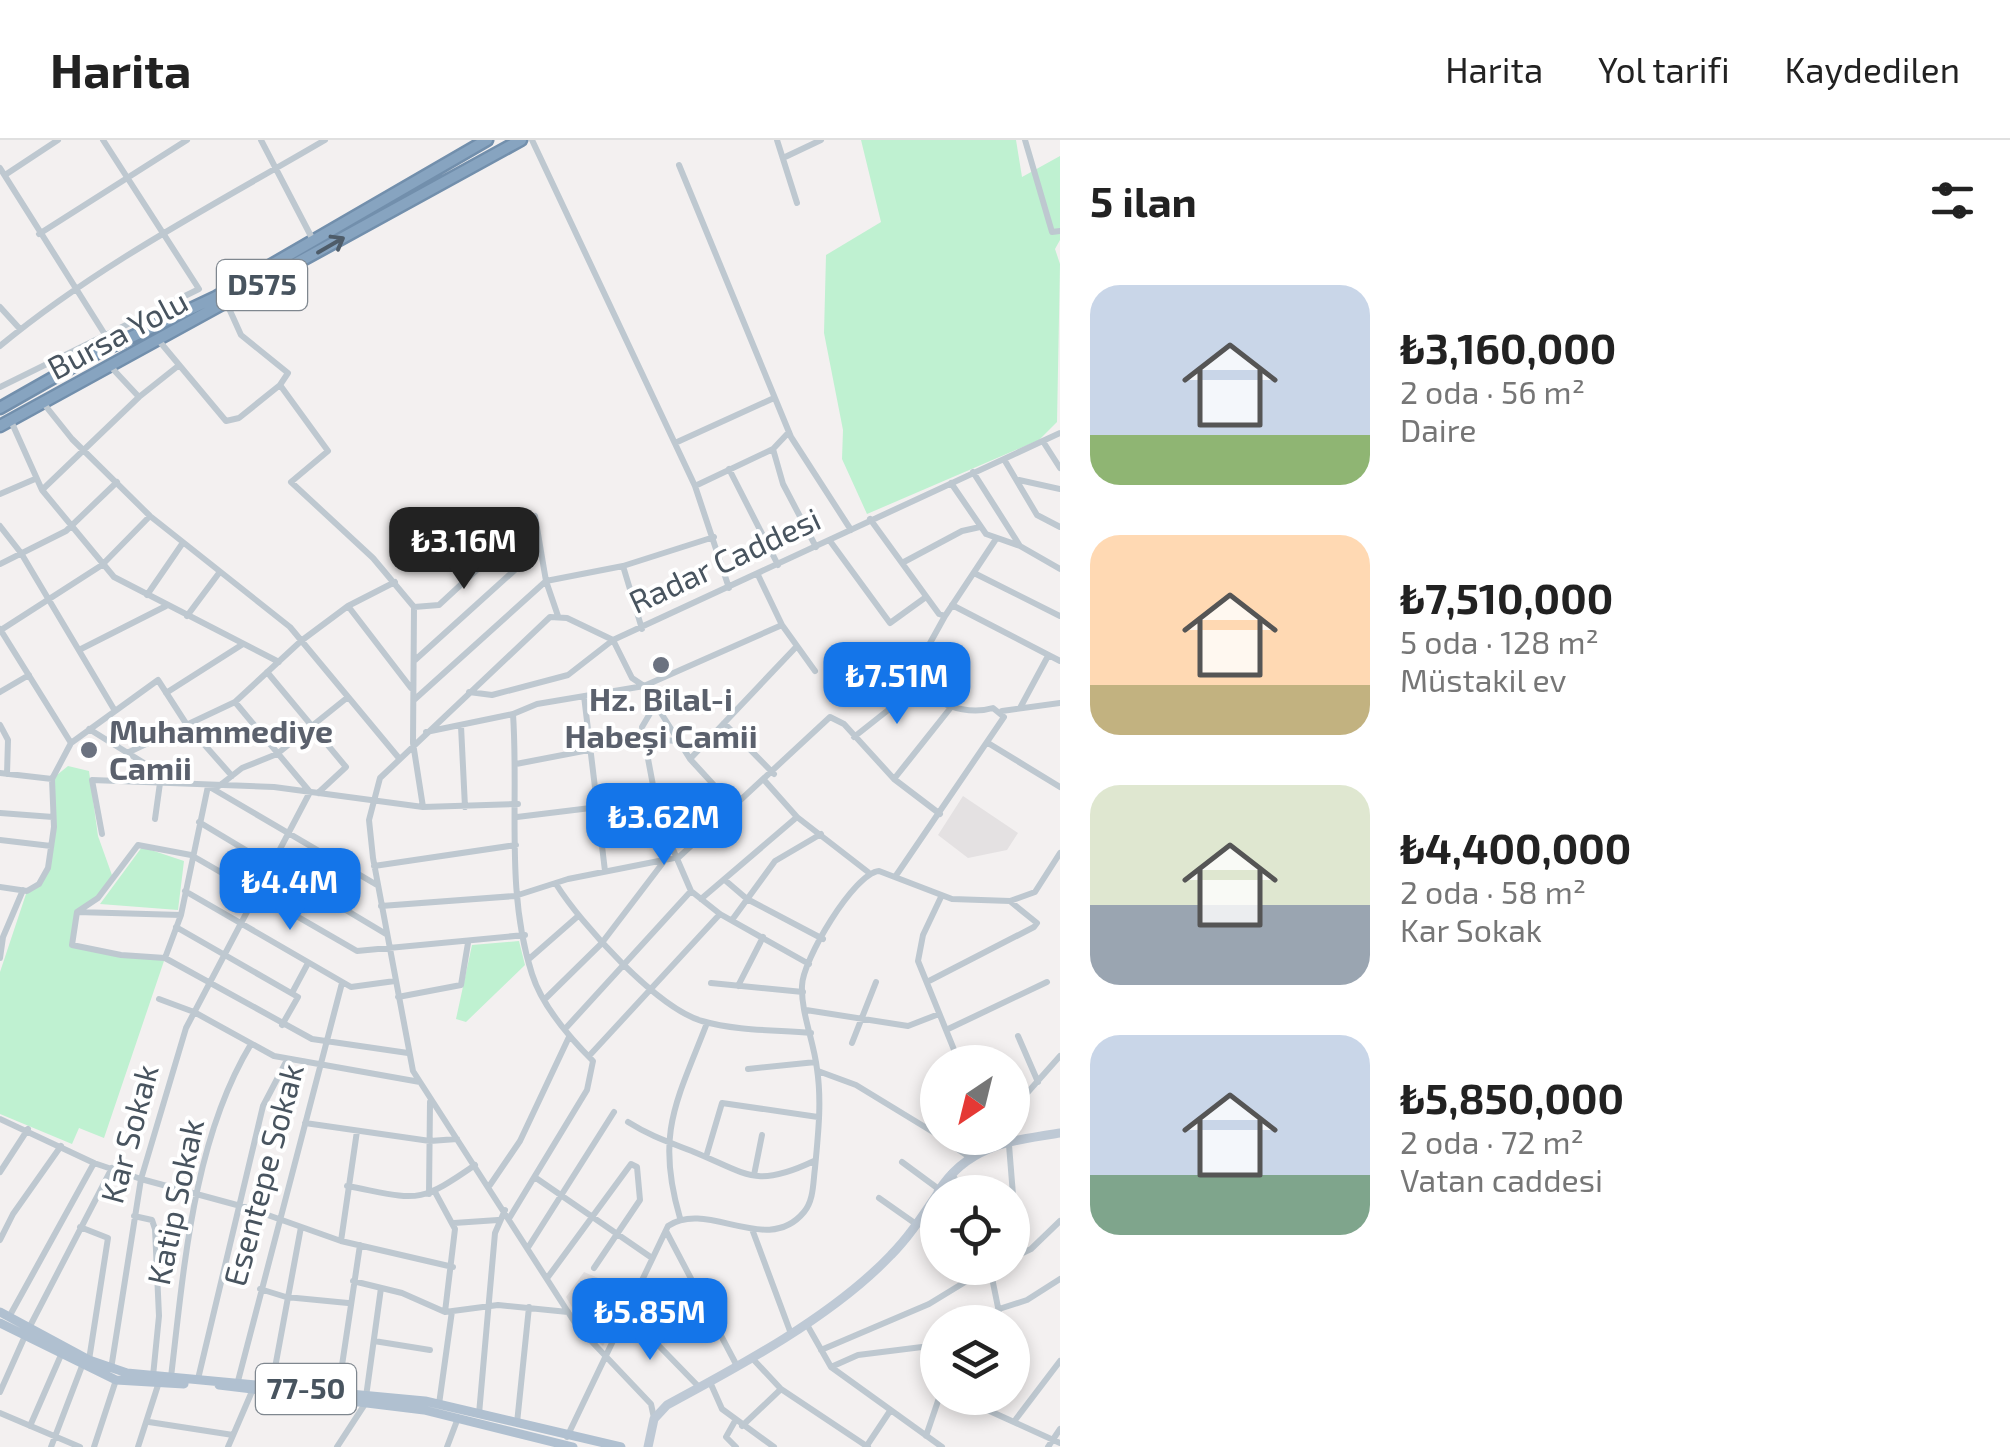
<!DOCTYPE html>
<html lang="tr">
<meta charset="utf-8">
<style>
:root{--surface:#fff;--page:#f6f6f6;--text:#222;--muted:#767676;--line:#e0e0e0;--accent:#1475e9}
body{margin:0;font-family:"Exo 2",sans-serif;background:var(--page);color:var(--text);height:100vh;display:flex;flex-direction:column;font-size:38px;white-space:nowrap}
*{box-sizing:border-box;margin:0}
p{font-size:32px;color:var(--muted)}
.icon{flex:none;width:55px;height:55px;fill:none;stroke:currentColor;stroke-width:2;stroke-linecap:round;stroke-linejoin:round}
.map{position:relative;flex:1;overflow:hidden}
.drawer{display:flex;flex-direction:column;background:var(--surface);width:950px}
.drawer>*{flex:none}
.needle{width:65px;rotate:215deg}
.buttons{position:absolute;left:920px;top:905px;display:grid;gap:20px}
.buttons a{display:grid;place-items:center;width:110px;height:110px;border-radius:50%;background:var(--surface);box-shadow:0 5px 15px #0003;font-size:50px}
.price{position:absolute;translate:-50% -85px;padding:0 22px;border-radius:20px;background:var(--accent);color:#fff;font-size:32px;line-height:65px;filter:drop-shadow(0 2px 5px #0008)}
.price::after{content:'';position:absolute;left:50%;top:60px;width:30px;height:22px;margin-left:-15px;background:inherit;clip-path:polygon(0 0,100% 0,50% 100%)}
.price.active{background:#222;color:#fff}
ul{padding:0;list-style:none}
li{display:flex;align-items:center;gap:30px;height:250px;padding:0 30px}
li span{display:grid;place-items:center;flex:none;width:280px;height:200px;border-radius:30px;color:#555}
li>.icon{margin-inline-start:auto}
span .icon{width:120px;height:120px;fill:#fffc;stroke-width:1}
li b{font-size:42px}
h2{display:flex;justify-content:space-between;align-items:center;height:120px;padding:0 30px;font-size:42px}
header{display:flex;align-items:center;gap:60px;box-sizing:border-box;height:140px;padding:0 50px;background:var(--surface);border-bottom:2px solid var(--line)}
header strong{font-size:48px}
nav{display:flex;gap:55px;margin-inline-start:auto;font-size:35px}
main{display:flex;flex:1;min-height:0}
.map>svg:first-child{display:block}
</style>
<header>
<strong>Harita</strong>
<nav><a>Harita</a><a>Yol tarifi</a><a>Kaydedilen</a></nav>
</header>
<main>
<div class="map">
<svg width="1060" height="1307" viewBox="0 0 1060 1307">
<rect width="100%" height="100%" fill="#f3f0f0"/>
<path fill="#e4e1e2" d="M963,656L1018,693L1007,710L968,718L938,695Z
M584,1132L631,1152L603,1206L586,1191L566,1157Z"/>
<path fill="#bff1d1" d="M861,0H1016L1022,37L1060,16V100L1055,109L1060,124L1057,282L1039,300L867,374L842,319L843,290L824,193L826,115L881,82Z
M68,626L89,631L98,696L113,738L98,758L77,772L72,805L121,815L165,818L104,998L79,988L72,1004L0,974V832L27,751C65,731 53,674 52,639Z
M142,707L184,721L178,770L100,764Z
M519,801L525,825L466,882L456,879L472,805Z"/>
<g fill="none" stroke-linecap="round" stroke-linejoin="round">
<g stroke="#728fac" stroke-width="15">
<path id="highway" d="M0,268L93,215L216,157L487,0
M0,286L521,0"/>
</g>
<path stroke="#bec8d0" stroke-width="6" d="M261,0L313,100
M532,0L695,346L729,448
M777,0L797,63
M1025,0L1052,92L1060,91
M783,18L821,0
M679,25L791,297L851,390
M0,28L104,193
M5,35L58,0
M39,94L187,0
M227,164L241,195L288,233L280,245L328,311L291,342L373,418L414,467L413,603L423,667
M0,167L20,189
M160,202L226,281L239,278L280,245
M0,206C99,124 214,65 325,0
M0,247L199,149L103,0
M139,257L178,226
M44,264L72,299L150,376L290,487L398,617
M11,281L42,350L114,437L279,522
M789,292L773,309L783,344L816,407
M675,303L774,258
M1044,303L1060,328
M1005,321L1037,375L1060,387
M729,329L778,425
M973,332L1020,406L1060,429
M1019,340L1060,349
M951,343L986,394L1020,406
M695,346L773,309
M42,350L139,257L111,227
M0,354L35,339
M870,379L939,474L945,476L996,399
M0,386L21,413L115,571
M830,401L890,483L926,457
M902,423L962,391L980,387
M0,424L66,391L117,342
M623,426L642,489
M974,433L1060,476
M758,435L782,485L815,531
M147,455L182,404
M952,465L1060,521
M348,466L411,548
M414,467L439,465L535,376L546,441L558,476
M187,476L219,433
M0,489L71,603
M1,490L102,425L150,376
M79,510L166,466
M414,521L538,409
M267,532L346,627L318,653
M0,552L29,535
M469,552L492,555L568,535L613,500L632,538L644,546L690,619L735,668
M166,553L243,504
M584,556L605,731
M414,560L546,441L623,426L714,397
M655,565L642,587L659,677L691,751L720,774L809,824
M1020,568L1048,516
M1002,571L1060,563
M724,583L774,634
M0,585L8,600L7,634
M461,586L465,667
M89,589L173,641
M426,592L513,574L537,564L644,546L782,485
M854,597L916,548
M988,603L1060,647
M127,613L235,562L301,501L348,466L395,442
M690,619L797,506
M516,624L646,599L678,601
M0,633L52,639
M894,639L952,566
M765,641L797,677L868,732
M219,646L242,628L277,614L348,557
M0,673L53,677
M517,677L656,660
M155,679L160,643
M199,682L386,794
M102,694L92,640L274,647L423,667L518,664
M0,700L51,706
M374,726L516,705
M895,737L1004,577L993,568C964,577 931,561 909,541L945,476
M726,741L747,759L823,799
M556,744C581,784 657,868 702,881C736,891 777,890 811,893
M0,747L27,751L39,744L48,728L54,687L52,639L71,603L158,540L187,585L232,636
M185,751L351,847L395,841
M941,757L923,795L918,821L959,922
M701,759L797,677
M381,766L515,756L568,739L679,717L830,577L844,584L894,639L940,674
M77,772L72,805L121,815L165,818L312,899L408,913
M181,775L77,772L98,758L138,705L191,715L357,811L525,795
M732,780L775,721L821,694
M176,787L298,857L282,885
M0,818L3,797L23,750
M165,818L181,775L208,646L377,745
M529,819L577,777
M927,842L1034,787L1037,783L1011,762
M711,843L803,852
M738,846L763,797
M292,853L307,825
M398,857L461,845L468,803
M159,859L194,872L274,916L420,942
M545,859L601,804L665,720
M806,870L908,886L939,874
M565,889L691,751
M946,890L1047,842
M1018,896L1038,942
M852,903L876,842
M589,916L720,774
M748,929L816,922
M818,931L856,945L938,995
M1012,970L1060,916
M0,979L94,1023L141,1039L248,1068L341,1101L453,1127
M628,982C652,997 669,1002 694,1012C748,1034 755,1049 814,1021
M305,983L430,1001L457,999
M941,998L968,1016
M1009,1005L1018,1117
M706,1017L722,963L818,977
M902,1022L940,1050
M0,1032L28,989
M951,1033L964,1052
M754,1035L762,995
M536,1038L652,1118
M490,1045L520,1001L569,897
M347,1046C417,1059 416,1066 475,1025
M435,1052L455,1089L445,1172
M429,1054L430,962
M879,1058L916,1084
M134,1076L152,1080L155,1089L159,1176L153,1236
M510,1077L587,950L593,921C570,898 542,866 532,834C505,751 519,660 513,574
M680,1078C655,993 677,961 707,883
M454,1083L498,1080
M80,1087L108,1098L89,1220
M752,1089L790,1191
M666,1091L737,1226
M0,1100L13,1074L61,1006
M341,1101L357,991
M529,1106L614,972
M1012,1118L1031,1109L1060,1081
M990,1128L1001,1182
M548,1137L631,1024L637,1027L640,1060L594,1128
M353,1141L402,1153L445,1172L498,1165L568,1172
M260,1149L286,1157L348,1163
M999,1169L1027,1160L1060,1139
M626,1172L700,1248
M9,1177L94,1023
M806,1183L831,1227L942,1307
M29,1188L112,1028
M374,1201L430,1210
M821,1210L929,1164L988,1128
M752,1218L781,1249L868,1307
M831,1227L858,1215L938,1205
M111,1229L141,1039L186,888L310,652L235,562
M171,1237C184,1128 193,1000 251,904
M198,1239L263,966L287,920
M238,1241L342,843
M710,1242L722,1269L774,1307
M272,1244L301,1087
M0,1252L25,1196
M338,1252L360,1105
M961,1258L1060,1303
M439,1264L452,1171
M0,1273L80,1307
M479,1274L495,1093L505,1070
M654,1278L651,1264L577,1186L413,931L373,718L369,680L380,638L550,477L567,478L613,500L1060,293
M1016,1279L1060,1221
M735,1281L726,1297L736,1307
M149,1282L233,1295
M517,1283L529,1167
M30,1286L61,1215
M742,1286L781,1249
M926,1296L939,1258
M567,1297L668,1086C708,1059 767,1117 804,1072C814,1060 813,1042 815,1028C818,995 822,962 817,929C814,902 801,873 802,846C802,821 854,733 879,731L952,759L1010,761L1035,752L1060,713
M51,1307L82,1226
M94,1307L116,1240
M138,1307L159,1242
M228,1307L253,1249
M337,1307L365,1264L381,1148
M447,1307L458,1278
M866,1307L890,1271
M1048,1307L1060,1289"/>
<path stroke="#bec9d5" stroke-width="9" d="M938,1052C967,1006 1008,1001 1060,993
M648,1307L654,1279L667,1265C740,1226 833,1176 891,1115C909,1097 923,1075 938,1053"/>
<path stroke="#b0c0d0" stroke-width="9" d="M0,1172L89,1220L127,1233L425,1261L621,1307
M0,1183L116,1240L184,1244
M219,1245L424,1270L573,1307"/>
<use href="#highway" stroke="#87a4c0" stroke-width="10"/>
</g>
<defs><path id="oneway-shaft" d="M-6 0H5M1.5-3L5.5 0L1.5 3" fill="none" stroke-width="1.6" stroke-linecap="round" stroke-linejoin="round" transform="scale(2.5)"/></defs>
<use stroke="#4e5c69" href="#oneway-shaft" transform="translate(331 105) rotate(-30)"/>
<g fill="#6b7280" stroke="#fff" stroke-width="4">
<circle cx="661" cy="525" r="10"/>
<circle cx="89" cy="610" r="10"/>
</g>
<g text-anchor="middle" stroke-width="8" stroke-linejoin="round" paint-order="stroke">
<g fill="#fff" stroke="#7f878f" stroke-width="2.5">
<rect x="217" y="120" width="90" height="50" rx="8"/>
<rect x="256" y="1224" width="100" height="50" rx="8"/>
</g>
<g font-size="30" font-weight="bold" fill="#48545f">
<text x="262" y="155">D575</text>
<text x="306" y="1259">77-50</text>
</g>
<g font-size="32" fill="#48545f" stroke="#fff">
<text transform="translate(118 195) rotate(-28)" y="11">Bursa Yolu</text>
<text transform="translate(725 421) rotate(-25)" y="11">Radar Caddesi</text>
<text transform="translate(130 994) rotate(-75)" y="11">Kar Sokak</text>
<text transform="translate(264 1035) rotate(-75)" y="11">Esentepe Sokak</text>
<text transform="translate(176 1062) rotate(-78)" y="11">Katip Sokak</text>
</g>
<g font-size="32" font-weight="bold" fill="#5b616d" stroke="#fff">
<text x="661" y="571">Hz. Bilal-i<tspan x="661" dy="37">Habeşi Camii</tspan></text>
<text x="109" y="603" text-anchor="start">Muhammediye<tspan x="109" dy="37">Camii</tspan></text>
</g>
</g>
</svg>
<div class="buttons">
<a><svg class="needle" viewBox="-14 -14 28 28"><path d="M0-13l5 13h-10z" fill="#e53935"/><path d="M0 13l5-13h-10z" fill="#767676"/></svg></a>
<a><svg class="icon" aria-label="locate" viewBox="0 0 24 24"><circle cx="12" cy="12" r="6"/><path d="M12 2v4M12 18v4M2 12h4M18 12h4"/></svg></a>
<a><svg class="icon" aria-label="layers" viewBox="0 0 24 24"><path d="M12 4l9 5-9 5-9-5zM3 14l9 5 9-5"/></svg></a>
</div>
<b class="price active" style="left:464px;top:452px">₺3.16M</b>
<b class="price" style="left:897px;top:587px">₺7.51M</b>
<b class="price" style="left:664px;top:728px">₺3.62M</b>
<b class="price" style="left:290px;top:793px">₺4.4M</b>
<b class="price" style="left:650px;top:1223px">₺5.85M</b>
</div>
<section class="drawer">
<h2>5 ilan<svg class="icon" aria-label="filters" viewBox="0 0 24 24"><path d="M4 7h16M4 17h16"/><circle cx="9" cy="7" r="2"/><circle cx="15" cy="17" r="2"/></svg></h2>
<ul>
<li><span style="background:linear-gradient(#c9d6e8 75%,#8fb573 0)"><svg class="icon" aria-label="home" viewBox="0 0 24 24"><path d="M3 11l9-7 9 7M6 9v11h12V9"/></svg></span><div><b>₺3,160,000</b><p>2 oda · 56 m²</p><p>Daire</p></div></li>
<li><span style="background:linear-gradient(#ffd9b3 75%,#c2b280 0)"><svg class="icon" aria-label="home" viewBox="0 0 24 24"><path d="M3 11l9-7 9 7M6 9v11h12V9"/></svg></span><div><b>₺7,510,000</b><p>5 oda · 128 m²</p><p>Müstakil ev</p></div></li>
<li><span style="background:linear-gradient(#dfe7d0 60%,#9aa5b1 0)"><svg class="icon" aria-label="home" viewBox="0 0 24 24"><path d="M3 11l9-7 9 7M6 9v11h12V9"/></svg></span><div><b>₺4,400,000</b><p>2 oda · 58 m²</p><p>Kar Sokak</p></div></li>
<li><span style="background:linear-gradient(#c9d6e8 70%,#7fa58c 0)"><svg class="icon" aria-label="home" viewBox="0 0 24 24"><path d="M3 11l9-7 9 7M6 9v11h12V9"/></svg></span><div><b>₺5,850,000</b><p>2 oda · 72 m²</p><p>Vatan caddesi</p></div></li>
</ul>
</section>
</main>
